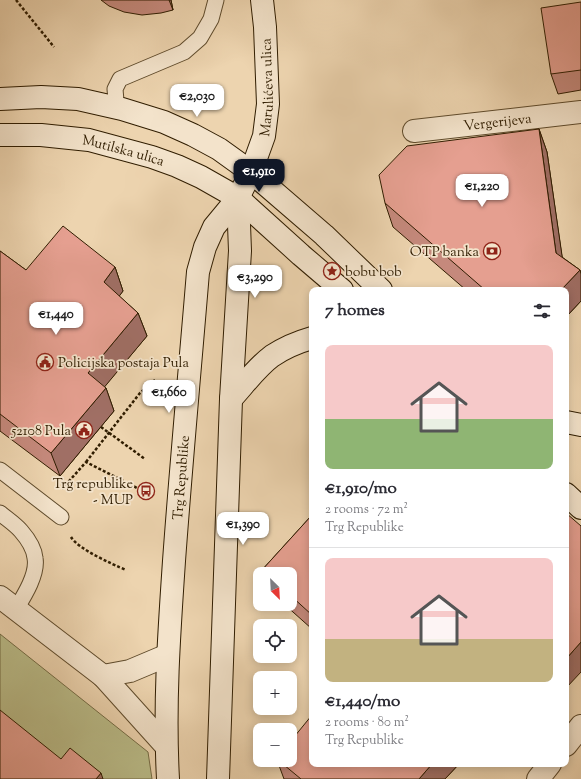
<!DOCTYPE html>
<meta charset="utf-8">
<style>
:root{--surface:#fff;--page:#f7f7f7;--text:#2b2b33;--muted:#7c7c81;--line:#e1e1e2;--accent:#111827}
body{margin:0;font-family:"Sorts Mill Goudy",serif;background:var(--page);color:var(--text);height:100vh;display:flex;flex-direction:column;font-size:15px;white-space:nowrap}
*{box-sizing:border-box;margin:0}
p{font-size:13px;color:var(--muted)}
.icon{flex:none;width:22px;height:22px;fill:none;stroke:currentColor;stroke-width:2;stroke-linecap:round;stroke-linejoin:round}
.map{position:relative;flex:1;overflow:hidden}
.panel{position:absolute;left:309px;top:287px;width:260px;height:480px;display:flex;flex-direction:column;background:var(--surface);border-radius:8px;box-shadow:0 2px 10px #0003}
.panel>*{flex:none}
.needle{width:26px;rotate:156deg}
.buttons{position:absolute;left:253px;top:567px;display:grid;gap:8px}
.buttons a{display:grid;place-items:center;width:44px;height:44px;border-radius:8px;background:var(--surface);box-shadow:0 2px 10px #0003;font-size:20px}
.price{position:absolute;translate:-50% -34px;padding:0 9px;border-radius:8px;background:#fff;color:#222;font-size:13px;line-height:26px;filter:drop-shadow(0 1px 2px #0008)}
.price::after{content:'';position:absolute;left:50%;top:24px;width:12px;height:9px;margin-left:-6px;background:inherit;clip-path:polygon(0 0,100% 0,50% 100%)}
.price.current{background:var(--accent);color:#fff}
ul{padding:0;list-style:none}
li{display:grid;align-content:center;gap:8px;height:212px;padding:0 16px}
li+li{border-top:1px solid var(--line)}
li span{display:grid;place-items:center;height:124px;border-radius:8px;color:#555}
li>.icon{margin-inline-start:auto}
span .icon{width:72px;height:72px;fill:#fffc;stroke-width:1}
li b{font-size:17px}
h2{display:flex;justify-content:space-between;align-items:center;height:48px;padding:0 16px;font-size:17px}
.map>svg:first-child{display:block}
</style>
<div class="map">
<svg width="581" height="779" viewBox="0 0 581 779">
<rect width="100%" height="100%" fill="#edd4af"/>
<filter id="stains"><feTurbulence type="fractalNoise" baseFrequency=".005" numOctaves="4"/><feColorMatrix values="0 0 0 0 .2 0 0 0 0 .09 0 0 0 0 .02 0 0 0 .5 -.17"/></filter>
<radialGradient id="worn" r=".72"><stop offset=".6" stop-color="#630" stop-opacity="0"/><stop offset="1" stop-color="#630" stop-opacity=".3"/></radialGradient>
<path fill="#babc89" stroke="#756c45" d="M0,634L148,752L152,779H88L0,727Z"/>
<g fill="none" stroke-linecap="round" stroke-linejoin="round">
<g stroke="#5f4b2c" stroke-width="17">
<path id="service" d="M122,109L116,101L115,89L120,79L184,52L200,38L211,19L216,0
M0,470L61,517
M0,513C7,519 15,524 21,531C28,539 34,548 35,558C38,574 24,596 16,609"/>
</g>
<g stroke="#5f4b2c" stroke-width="24">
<path id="pedestrian" d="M566,745L581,726
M538,779L550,764"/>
</g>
<g stroke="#5f4b2c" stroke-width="24">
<g id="minor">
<path id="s1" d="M414,131L581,112"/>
<path d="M0,597L103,676L166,746"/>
<path d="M103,676L130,671L168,655"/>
</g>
</g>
<g stroke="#301d01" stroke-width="24">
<g id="secondary">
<path d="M0,99L41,97L78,99L122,109L164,122L193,135L219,149L251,172L324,235L381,290"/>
<path id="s2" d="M0,135H41L89,140L152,157L177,166L201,177L238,198L301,255L342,290"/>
<path d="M231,399C244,385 256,368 272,356C284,348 298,342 312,338"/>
<path d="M566,422L581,425"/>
<path d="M566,494L581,508"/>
<path id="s3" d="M168,779C164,706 169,634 174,561C181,465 190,368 198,272L205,247L214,227L238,198L251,172L264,136L268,104L265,27L262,0"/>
<path d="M218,779L231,399L240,251L238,198"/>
</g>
</g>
<path stroke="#301d01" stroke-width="2.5" stroke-dasharray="3 2" stroke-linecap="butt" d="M16,0L54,47
M101,427L145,459
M86,462L140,393L155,380
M62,489L86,462L139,489
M71,537C78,549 112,564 126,570"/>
<use href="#service" stroke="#f3e3cb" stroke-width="15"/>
<use href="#pedestrian" stroke="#f3e3cb" stroke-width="22"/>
<use href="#minor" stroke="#f3e3cb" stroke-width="22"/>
<use href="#secondary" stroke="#f3e3cb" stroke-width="22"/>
</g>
<path fill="#c5897c" stroke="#301d01" d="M101,0H171L173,10L161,13L142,15L124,12L109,6Z
M581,2V90L558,94L551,74Z
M539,129L547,152L562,257L580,270L581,274V301L566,317V290H466L393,227L385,203Z
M0,251L26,270L115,267L123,291L119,296L138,313L147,336L104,387L106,388L114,411L60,476L0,431Z
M312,515V629L284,604H290V574H264L262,570Z
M277,760H290L312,764H459L445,779H284Z"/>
<path fill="#a06f65" stroke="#301d01" d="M169,0H171L173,10Z
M539,129L547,152L565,276L556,253Z
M115,267L123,291L112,306L104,282Z
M580,270L581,274V301L566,317V290H561Z
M138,313L147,336L97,396L88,373Z
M106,388L114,411L60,476L51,453Z
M581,642V672L566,688V659Z
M432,764H459L445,779H419Z
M101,773L103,779H96Z"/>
<path fill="#e59f90" stroke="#301d01" d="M581,2V70L551,74L541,8Z
M539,129L556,253L580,270L561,290H485L385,203L379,175L407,146Z
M63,226L115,267L104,282L138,313L88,373L106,388L51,453L0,414V251L26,270Z
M566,513L581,526V642L566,659Z
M312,515V615L290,595V574H266L262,570Z
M0,710L61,759L70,748L101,773L96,779H0Z
M312,715V764H432L419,779H301L278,760H290V742Z"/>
<defs>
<g id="bank-ring" transform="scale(0.9)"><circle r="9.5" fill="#f3e3cb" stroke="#8f2418" stroke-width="1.5"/><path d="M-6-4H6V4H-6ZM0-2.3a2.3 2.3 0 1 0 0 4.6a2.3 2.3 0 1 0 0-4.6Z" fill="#8f2418"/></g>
<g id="sight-ring" transform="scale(0.9)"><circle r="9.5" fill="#f3e3cb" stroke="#8f2418" stroke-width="1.5"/><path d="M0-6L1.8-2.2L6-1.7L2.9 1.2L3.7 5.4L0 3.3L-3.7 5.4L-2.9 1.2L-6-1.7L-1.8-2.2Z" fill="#8f2418"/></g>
<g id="civic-ring" transform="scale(0.9)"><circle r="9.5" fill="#f3e3cb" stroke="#8f2418" stroke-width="1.5"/><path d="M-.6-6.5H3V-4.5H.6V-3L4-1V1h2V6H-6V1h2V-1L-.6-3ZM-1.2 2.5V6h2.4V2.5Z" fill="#8f2418"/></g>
<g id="bus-ring" transform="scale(0.9)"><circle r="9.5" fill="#f3e3cb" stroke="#8f2418" stroke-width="1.5"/><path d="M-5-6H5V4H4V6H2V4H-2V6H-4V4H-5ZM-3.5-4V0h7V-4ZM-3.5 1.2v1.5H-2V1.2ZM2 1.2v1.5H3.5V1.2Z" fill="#8f2418"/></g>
</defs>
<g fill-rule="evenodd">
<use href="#bank-ring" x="492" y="251"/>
<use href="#sight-ring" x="332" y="271"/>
<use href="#civic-ring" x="45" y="362"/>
<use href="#civic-ring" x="84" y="430"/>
<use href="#bus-ring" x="146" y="491"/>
</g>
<g text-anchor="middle" stroke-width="3.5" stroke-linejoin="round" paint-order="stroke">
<g font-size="14" fill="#301d01" stroke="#f3e3cb">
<text dy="5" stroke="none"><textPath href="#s3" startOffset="710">Marulićeva ulica</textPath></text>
<text dy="5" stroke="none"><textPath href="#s1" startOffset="84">Vergerijeva</textPath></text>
<text dy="5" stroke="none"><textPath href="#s2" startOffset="125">Mutilska ulica</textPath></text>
<text dy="5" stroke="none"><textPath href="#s3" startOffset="302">Trg Republike</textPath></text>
</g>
<g font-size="14" fill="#301d01" stroke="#f3e3cb" text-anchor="end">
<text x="479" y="256">OTP banka</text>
<text x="345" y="276" text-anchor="start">bobu bob</text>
<text x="58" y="367" text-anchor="start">Policijska postaja Pula</text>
<text x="71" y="435">52108 Pula</text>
<text x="133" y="488">Trg republike<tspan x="133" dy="16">- MUP</tspan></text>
</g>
</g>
<rect width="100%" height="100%" filter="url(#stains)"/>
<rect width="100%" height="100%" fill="url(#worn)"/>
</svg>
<div class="buttons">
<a><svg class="needle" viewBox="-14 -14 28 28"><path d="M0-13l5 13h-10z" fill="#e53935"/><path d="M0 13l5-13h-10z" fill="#7c7c81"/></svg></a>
<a><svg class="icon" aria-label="locate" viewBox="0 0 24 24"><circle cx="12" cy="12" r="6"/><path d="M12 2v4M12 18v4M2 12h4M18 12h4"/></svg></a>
<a>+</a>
<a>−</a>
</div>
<b class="price" style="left:197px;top:118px">€2,030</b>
<b class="price current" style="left:259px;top:193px">€1,910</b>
<b class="price" style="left:482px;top:208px">€1,220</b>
<b class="price" style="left:255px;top:299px">€3,290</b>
<b class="price" style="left:56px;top:336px">€1,440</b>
<b class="price" style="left:169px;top:414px">€1,660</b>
<b class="price" style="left:243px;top:546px">€1,390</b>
<section class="panel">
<h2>7 homes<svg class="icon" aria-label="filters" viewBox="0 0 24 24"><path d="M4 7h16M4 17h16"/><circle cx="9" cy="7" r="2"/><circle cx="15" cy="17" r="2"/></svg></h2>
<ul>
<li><span style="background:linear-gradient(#f6c9c9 60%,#8fb573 0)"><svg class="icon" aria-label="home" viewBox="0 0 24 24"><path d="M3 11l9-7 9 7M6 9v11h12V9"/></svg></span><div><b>€1,910/mo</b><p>2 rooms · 72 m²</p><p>Trg Republike</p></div></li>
<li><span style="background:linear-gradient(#f6c9c9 65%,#c2b280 0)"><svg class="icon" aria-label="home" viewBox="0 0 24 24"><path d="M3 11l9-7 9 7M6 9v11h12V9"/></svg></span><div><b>€1,440/mo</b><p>2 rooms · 80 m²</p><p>Trg Republike</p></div></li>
</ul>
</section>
</div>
